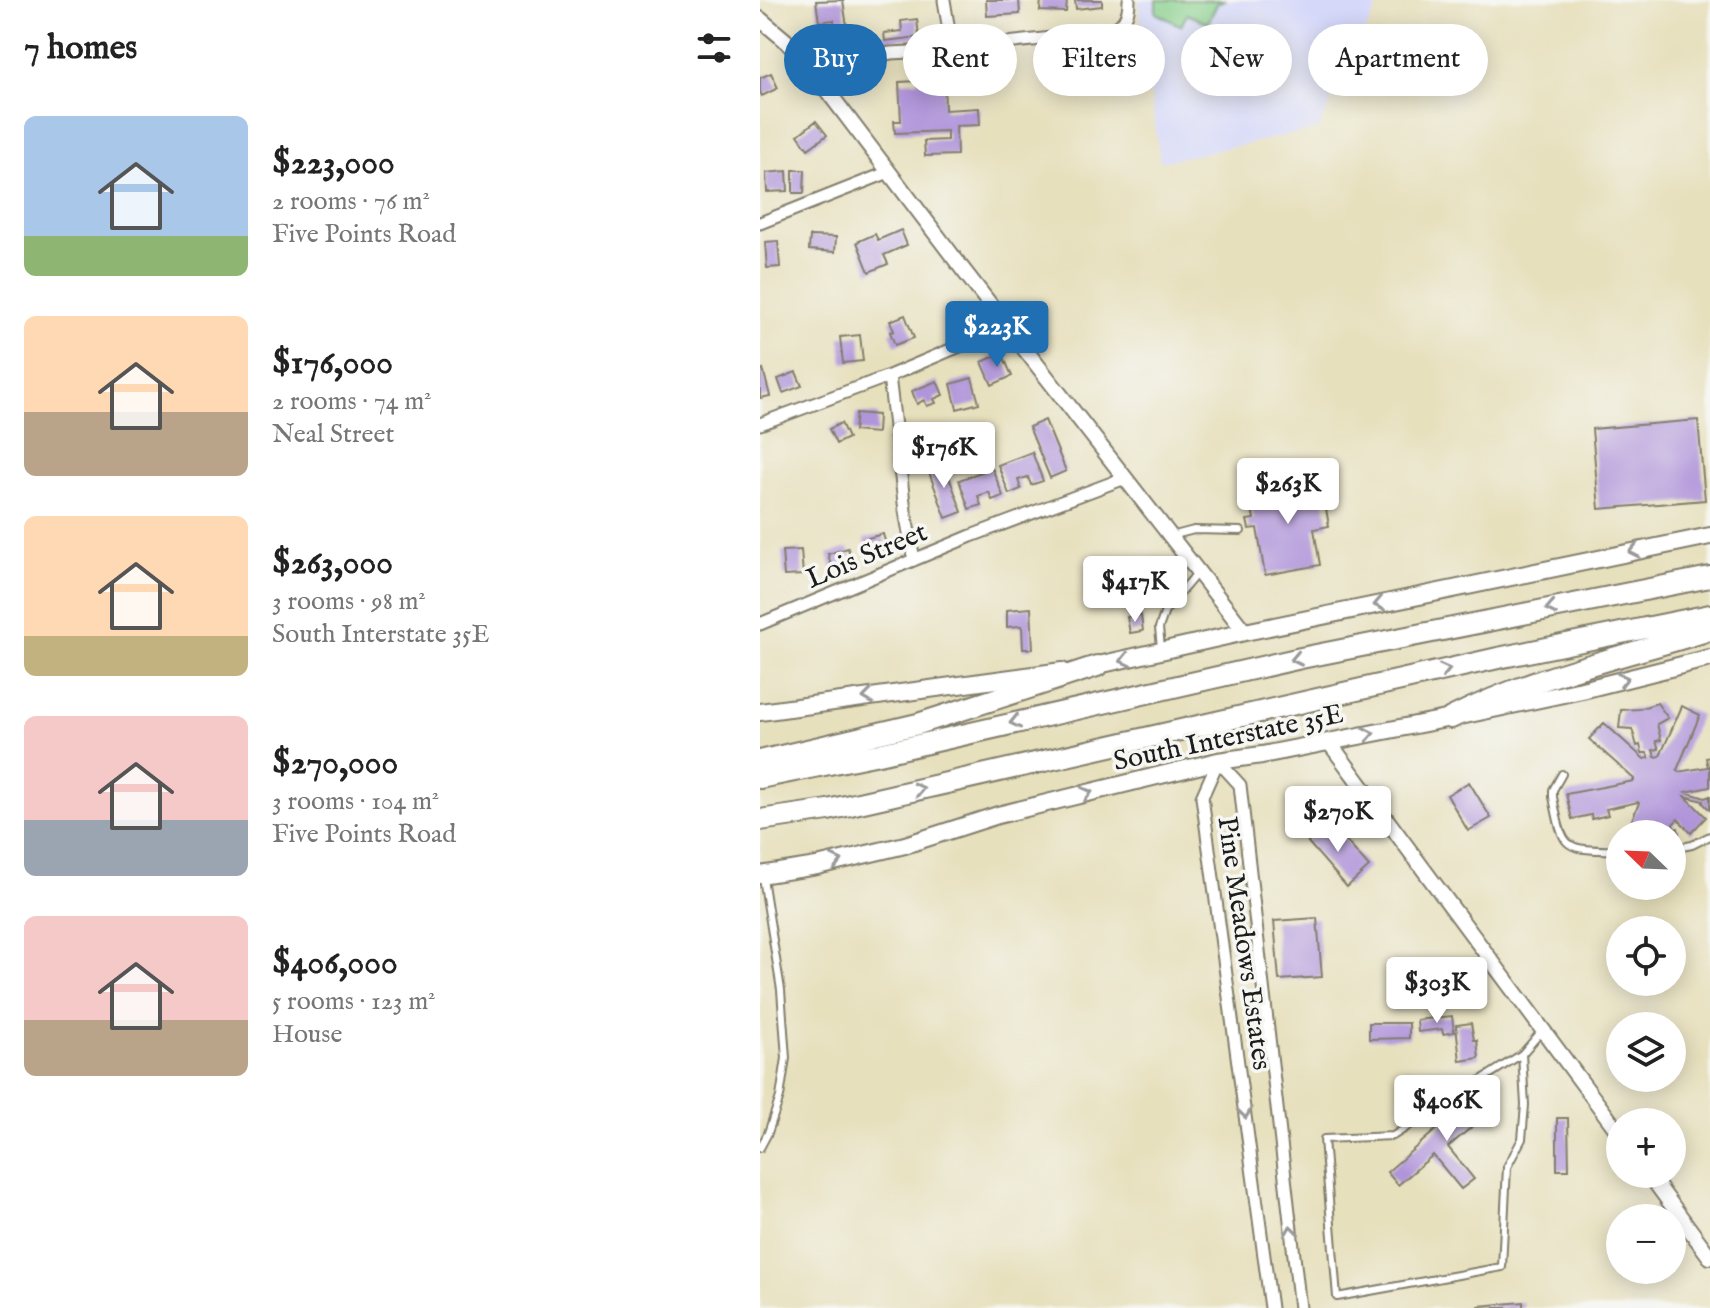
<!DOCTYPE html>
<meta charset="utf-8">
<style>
:root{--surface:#fff;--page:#f2f2f2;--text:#222;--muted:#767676;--accent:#1f6fb2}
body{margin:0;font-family:"IM FELL English",serif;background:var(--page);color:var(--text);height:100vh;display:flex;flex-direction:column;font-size:30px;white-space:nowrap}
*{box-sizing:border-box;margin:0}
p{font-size:26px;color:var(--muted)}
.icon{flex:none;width:44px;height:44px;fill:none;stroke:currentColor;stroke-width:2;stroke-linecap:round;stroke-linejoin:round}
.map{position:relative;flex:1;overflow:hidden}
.details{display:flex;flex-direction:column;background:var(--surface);width:760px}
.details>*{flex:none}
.top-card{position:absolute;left:24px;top:24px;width:760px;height:72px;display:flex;gap:16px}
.needle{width:52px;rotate:293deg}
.tools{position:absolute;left:846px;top:820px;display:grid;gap:16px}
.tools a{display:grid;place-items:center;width:80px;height:80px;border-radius:50%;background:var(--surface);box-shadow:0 4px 20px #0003;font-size:40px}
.price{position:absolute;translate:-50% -68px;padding:0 18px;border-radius:8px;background:#fff;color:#222;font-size:26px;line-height:52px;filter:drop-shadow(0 2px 4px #0008)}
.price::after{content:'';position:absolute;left:50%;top:48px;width:24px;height:18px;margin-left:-12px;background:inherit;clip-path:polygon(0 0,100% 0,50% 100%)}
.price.current{background:var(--accent);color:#fff}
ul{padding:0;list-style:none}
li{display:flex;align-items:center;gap:24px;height:200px;padding:0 24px}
li span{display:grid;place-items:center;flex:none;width:224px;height:160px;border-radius:12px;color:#555}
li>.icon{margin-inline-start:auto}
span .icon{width:96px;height:96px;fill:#fffc;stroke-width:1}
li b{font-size:34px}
h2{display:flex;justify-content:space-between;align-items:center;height:96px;padding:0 24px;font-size:34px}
.pill{padding:0 28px;border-radius:36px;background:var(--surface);box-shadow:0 4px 20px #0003;font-size:28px;line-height:72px}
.pill.current{background:var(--accent);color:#fff}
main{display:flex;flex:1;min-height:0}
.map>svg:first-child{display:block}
</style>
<main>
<section class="details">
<h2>7 homes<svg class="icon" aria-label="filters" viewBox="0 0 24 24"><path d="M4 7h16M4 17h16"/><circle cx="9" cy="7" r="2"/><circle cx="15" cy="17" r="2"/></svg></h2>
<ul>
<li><span style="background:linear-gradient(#a9c7e8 75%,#8fb573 0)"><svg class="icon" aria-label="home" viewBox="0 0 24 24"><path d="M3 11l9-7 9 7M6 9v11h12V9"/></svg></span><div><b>$223,000</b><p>2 rooms · 76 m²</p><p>Five Points Road</p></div></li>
<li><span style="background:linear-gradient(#ffd9b3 60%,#b9a48a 0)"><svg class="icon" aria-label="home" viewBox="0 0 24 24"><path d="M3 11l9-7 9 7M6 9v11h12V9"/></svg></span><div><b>$176,000</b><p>2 rooms · 74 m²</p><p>Neal Street</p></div></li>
<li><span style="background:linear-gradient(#ffd9b3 75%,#c2b280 0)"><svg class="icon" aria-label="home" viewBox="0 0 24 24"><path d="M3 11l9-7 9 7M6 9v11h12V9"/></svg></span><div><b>$263,000</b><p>3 rooms · 98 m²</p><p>South Interstate 35E</p></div></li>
<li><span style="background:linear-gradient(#f6c9c9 65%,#9aa5b1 0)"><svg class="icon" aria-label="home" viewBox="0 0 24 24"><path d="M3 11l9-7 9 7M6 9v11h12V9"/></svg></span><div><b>$270,000</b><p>3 rooms · 104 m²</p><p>Five Points Road</p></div></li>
<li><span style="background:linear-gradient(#f6c9c9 65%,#b9a48a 0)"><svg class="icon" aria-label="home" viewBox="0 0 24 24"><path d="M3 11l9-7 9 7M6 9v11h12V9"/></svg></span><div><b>$406,000</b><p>5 rooms · 123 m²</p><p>House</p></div></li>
</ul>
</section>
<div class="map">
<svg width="950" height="1308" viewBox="0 0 950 1308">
<rect width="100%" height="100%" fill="#f6f6f2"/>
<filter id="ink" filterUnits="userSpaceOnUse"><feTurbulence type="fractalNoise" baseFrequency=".0125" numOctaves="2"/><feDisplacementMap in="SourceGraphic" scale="16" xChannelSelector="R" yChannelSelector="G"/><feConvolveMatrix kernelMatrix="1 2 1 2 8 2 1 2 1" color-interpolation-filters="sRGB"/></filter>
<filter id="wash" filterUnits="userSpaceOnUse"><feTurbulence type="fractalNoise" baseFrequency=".006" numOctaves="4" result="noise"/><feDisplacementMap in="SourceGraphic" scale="32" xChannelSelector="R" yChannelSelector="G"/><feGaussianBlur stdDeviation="1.8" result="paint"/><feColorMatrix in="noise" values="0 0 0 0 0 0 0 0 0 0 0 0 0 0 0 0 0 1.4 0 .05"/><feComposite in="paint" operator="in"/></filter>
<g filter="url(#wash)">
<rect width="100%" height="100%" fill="#e7e0bd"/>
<path fill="#d5d8f9" d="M378,0H621L558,129L400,162Z"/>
<path fill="#87cf8b" stroke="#527654" stroke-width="2" d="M396,0H464L457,4L448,23L427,14L421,26L396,13Z"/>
<g id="blocks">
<path fill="#b195da" d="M83,0L87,27L75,28L74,20L59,22L56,1Z
M226,0H259L260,14L227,16Z
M281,0H307L306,12L280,11Z
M315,0H342V6L316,9Z
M157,19L159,37L125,41L124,33L142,31L141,21Z
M11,73L18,88L2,96L0,92V78Z
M184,75L185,110L219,108L220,125L196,126L197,155L165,156L164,141L187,140V131L135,133L134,121H141L139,82L158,81L157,76Z
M56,121L67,135L48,149L38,135Z
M33,170H45L44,193H33Z
M27,171L28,191L7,192L6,173Z
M141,230L147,245L124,255L128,264L109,272L97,242L115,234L118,240Z
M50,236L76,237L75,252L49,250Z
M18,241L20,267L7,268L5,242Z
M145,315L154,338L135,345L130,332L134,331L130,321Z
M100,335L103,361L83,363L80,337Z
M242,353L252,376L232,385L222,362Z
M3,369L10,396L0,398V370Z
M36,372L42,386L23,393L18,379Z
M212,378L219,403L197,409L191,384Z
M177,381L183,395L174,399L176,403L167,406L164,400L157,404L152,391Z
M96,413L118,415L117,433L94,431Z
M285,420L306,471L290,478L269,427Z
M938,420L945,500L839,509L832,429Z
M81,423L88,438L76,444L69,429Z
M272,452L283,481L271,485L268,477L258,480L261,489L249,494L238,465Z
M183,461L202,512L186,518L167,467Z
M232,468L243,496L232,500L229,492L218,496L221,505L209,509L199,480Z
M544,482L545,488L562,485L569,526L554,529L560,565L505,575L497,528L489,529L487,520L494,519L489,492Z
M123,534L127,548L107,553L104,539Z
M88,548L93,564L72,570L68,554Z
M41,550L43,575L24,576L22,551Z
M271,608L273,649H263L262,626L247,627V610Z
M381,615L383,631L370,633L367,617Z
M897,703L908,718L897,724L901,740L896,741L899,749L893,750L895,757L900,756L922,706L940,715L917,770L918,772L948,767L946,758L950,757V787L926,792L945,798L950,796V810L943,803V801L925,796L946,817L931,833L918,819L913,824L914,829L918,828L919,835L912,838V834H900L899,827L893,825L889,834H866L879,803L878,802L846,809L848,815L832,819L831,815L812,819L806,794L874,781V779L829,739L844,723L884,759L889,758L887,753H882L880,745L877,746L872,729L859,728L861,710L879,709Z
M709,782L731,818L708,831L687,795Z
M569,821L609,867L587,887L547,841Z
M557,918L562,977L519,980L514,921Z
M692,1016L694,1032L683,1034L682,1029L658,1032L657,1020Z
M609,1023H649V1038L609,1039Z
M711,1023L714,1040H717L719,1058L700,1061L696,1025Z
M721,1091L740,1114L731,1121L726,1115L688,1147L714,1179L701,1189L673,1155L638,1185L627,1172Z
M797,1118H808L809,1170H797Z
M763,1302V1308H719V1306Z"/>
</g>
</g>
<g filter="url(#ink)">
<use href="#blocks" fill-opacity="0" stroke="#827e6c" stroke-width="2"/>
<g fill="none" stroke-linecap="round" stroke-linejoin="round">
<g stroke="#827e6c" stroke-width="10">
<path id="service" d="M411,536L434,530L481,531
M401,648L399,628L405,611L438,572
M802,774L793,790V797C804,854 804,848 860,851
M912,849L932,845L950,836
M762,1054L633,1136L564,1139L577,1297L742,1267L747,1167L762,1139L765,1105L762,1054L781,1032
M0,1148L8,1133L20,1097L26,1058L21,990L3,878"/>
</g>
<g stroke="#827e6c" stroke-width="15">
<path id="minor" d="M184,0L192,49
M54,73L92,60L131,53L170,51L349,32C363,25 369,17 369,0
M0,223L129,172
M129,376L145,511L154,560
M0,424L129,376L247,326
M0,624L211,536L365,478
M511,1308L442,797L458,761L480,785L540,1308"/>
</g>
<g stroke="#827e6c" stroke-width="18">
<path id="tertiary" d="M0,19L25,40L44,60L204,271L485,632
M569,742L860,1134
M889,1174L950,1257"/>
</g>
<g stroke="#827e6c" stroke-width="20">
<path id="secondary" d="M325,668L485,632L950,536
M0,712L302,671
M0,875L57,866L145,845L238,815L458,761L502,755L691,718L822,690L950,658"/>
</g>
<g stroke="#827e6c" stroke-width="24">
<path id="motorway" d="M691,718C773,676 863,657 950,630
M0,761L158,724L337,666
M0,778L119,754L541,658L950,577
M0,820L68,810L738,658L950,615"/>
</g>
<use href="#service" stroke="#fff" stroke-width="6"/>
<use href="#minor" stroke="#fff" stroke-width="11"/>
<use href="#tertiary" stroke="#fff" stroke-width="14"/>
<use href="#secondary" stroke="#fff" stroke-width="16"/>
<use href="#motorway" stroke="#fff" stroke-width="20"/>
</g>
<defs><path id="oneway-chevron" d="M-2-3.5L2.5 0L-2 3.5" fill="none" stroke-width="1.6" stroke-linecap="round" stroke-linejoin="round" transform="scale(2)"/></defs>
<g stroke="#999">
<use href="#oneway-chevron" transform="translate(874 551) rotate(169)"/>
<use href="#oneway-chevron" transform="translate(619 604) rotate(168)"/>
<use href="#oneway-chevron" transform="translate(791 608) rotate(169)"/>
<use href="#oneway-chevron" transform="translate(536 659) rotate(168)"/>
<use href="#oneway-chevron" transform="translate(365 660) rotate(167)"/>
<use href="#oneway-chevron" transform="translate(685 670) rotate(-13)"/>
<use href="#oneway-chevron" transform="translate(863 679) rotate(-14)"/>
<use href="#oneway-chevron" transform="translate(108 697) rotate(172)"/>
<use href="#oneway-chevron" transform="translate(255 722) rotate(167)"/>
<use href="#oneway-chevron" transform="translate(609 734) rotate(-11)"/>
<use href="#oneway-chevron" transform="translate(159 789) rotate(-13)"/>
<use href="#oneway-chevron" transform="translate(327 793) rotate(-14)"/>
<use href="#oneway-chevron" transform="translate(77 861) rotate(-13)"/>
<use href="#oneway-chevron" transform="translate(485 1113) rotate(82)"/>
<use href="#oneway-chevron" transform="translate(531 1231) rotate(-97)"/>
</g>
</g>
<g text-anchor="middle" stroke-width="7" stroke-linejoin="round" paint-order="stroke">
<g font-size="28" fill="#1c1c1c" stroke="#f6f6f2">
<text transform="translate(106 554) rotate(-23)" y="10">Lois Street</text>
<text transform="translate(468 736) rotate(-12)" y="10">South Interstate 35E</text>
<text transform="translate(486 943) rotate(82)" y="10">Pine Meadows Estates</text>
</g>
</g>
</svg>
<div class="tools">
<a><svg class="needle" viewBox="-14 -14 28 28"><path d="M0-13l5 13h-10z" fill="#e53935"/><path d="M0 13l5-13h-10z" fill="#767676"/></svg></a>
<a><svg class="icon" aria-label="locate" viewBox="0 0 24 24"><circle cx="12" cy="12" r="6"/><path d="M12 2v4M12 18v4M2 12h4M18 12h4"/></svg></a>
<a><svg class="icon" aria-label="layers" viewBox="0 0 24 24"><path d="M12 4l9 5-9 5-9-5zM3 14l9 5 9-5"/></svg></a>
<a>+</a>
<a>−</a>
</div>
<b class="price current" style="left:237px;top:369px">$223K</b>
<b class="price" style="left:184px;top:490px">$176K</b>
<b class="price" style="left:528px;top:526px">$263K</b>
<b class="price" style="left:375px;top:624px">$417K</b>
<b class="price" style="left:578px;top:854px">$270K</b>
<b class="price" style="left:677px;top:1025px">$303K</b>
<b class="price" style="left:687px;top:1143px">$406K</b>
<div class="top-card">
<a class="pill current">Buy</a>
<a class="pill">Rent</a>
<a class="pill">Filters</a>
<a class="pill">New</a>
<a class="pill">Apartment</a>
</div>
</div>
</main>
